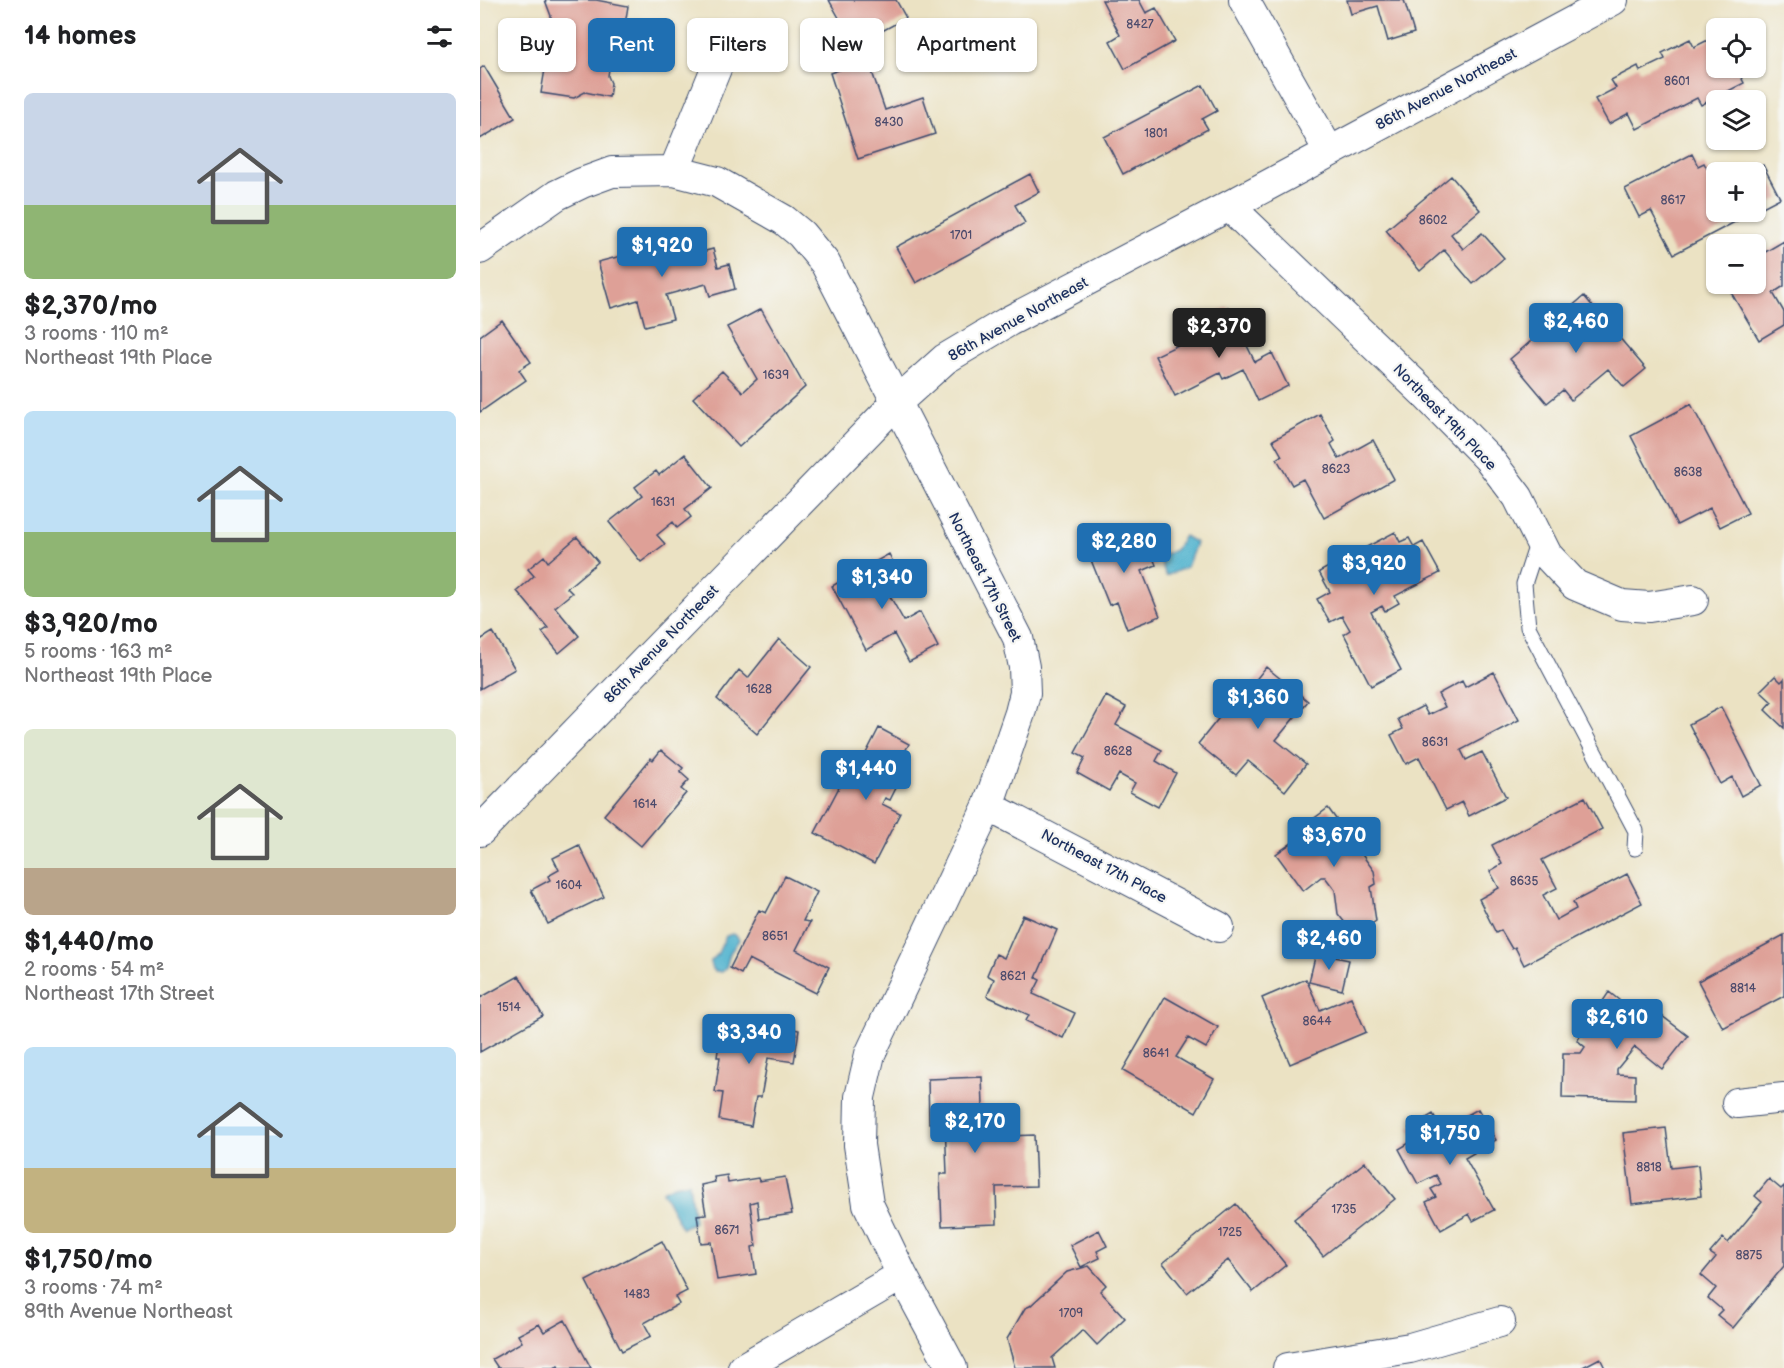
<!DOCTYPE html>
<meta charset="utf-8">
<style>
:root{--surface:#fff;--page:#f2f2f2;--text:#202124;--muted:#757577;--accent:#1f6fb2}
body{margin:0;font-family:"Balsamiq Sans",sans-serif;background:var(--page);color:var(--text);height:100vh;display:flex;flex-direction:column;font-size:22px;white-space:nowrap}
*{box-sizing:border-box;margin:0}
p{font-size:20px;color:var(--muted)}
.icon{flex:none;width:33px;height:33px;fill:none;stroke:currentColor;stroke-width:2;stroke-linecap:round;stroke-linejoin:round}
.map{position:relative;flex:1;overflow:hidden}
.drawer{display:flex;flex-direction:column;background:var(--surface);width:480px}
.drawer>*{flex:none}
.guide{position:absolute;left:18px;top:18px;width:570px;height:54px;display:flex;gap:12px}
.tools{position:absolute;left:1226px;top:18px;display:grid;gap:12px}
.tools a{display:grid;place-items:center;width:60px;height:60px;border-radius:9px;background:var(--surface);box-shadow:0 2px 4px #0004;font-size:30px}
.price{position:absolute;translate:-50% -51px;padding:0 14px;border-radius:6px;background:var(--accent);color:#fff;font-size:20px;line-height:39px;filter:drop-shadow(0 2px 3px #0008)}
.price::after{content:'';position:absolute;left:50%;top:36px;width:18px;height:14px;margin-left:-9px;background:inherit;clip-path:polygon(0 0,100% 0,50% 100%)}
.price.on{background:#222;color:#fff}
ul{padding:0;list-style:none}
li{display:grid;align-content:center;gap:12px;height:318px;padding:0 24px}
li span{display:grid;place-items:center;height:186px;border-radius:9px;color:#555}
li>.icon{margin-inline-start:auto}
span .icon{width:108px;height:108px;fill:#fffc;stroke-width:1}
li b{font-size:26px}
h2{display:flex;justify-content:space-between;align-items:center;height:72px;padding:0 24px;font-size:26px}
.pill{padding:0 21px;border-radius:9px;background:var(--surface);box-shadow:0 2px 4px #0004;font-size:21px;line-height:54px}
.pill.on{background:var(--accent);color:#fff}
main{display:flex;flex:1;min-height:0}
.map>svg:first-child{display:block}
</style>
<main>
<section class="drawer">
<h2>14 homes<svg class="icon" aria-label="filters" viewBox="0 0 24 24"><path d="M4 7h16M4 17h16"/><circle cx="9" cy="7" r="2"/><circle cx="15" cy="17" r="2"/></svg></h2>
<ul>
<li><span style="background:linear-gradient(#c9d6e8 60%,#8fb573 0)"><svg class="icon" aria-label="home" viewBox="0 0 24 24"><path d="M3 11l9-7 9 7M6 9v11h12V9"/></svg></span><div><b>$2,370/mo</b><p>3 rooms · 110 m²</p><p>Northeast 19th Place</p></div></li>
<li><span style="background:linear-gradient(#bfe0f5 65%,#8fb573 0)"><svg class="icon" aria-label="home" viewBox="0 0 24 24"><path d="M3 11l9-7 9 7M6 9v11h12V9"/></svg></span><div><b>$3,920/mo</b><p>5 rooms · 163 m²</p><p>Northeast 19th Place</p></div></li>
<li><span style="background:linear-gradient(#dfe7d0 75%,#b9a48a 0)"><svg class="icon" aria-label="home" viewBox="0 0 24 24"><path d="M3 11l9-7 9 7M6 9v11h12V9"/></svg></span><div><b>$1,440/mo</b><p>2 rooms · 54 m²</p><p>Northeast 17th Street</p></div></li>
<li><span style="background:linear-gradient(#bfe0f5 65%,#c2b280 0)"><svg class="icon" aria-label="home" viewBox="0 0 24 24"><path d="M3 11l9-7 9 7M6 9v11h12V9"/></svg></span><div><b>$1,750/mo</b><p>3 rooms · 74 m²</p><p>89th Avenue Northeast</p></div></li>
</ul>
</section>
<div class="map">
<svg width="1304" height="1368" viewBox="0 0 1304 1368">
<rect width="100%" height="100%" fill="#f6f6f2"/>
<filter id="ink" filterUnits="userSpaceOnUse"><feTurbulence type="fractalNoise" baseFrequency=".0167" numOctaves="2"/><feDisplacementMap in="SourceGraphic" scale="12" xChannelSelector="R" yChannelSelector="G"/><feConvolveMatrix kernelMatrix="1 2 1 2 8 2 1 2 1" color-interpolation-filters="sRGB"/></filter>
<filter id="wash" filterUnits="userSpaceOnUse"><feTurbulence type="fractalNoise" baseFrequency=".008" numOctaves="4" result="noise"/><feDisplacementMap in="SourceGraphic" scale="24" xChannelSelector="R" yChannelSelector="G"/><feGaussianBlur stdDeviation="1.35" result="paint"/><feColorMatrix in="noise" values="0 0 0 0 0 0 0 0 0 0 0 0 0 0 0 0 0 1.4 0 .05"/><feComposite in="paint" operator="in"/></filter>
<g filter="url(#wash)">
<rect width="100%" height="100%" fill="#ebe2c3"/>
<path fill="#4fb2ce" stroke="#357096" stroke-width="1.5" d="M704,536L716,543L707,567L686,576L679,557L695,550Z
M252,934L257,936L259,940L250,953L246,968L242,972L235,971L231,967V961L237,955L246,936Z
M209,1182L214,1222L202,1228L182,1191L194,1185Z"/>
<g id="blocks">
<path fill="#dea097" d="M65,0H116L148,6L141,49L131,54L128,76L131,83L129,97L105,92L94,98L61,93L65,69L63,64L71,16Z
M349,0H416L426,18L382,42L374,28L367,32Z
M622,0H659L666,13L676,8L695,41L645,69L630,41L640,35Z
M867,0H924L934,33L908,41L898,6L871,14Z
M1236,36V68H1256L1264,83L1221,105L1217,98L1157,129L1149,113L1129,124L1115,99L1136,88L1131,80L1158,66L1160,71L1185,59L1182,53L1210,39L1214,47Z
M388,60L405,110L443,97L455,134L378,159L350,73Z
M4,66L35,118L0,139V69Z
M723,85L737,111L722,119L728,129L643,174L624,137Z
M1212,154L1218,166L1224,163L1236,185V212H1274L1194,254L1171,211L1159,217L1145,189Z
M1283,165L1300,198L1275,211V172H1269Z
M550,174L559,192L535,205L545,223L436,283L416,247Z
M971,176L1000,210L971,234L983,249L1002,233L1024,258L993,284L964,250L940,271L906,230Z
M202,240L207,256L233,249L238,267L249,264L255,289L230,296L226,284L186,295L193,319L165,326L158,300L131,308L118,262Z
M1304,241V286L1293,293L1304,312V325L1279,340L1246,284H1275V258Z
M1104,296L1166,369L1144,387L1128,369L1091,400L1083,390L1067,403L1030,359Z
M748,307L775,362L792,353L808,386L778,401L763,369L743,379L740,373L695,396L675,356L719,335L713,324Z
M281,309L325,387L259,447L213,398L242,371L263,392L277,379L247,327Z
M22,320L51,362L39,370L46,380L0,412V336Z
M1211,404L1268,513L1240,527L1230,508L1197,525L1151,436Z
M840,414L855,441L851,444L859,459L893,440L914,479L844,518L823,479L812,485L797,459L802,456L793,440Z
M205,454L232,488L205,509L211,517L197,528L193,522L177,535L185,544L161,562L129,522L162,496L155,487L176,471L179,475Z
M642,524L652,549L667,543L676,565L662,571L680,616L647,629L637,602L629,605L603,540Z
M915,532L920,542L929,538L934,547L943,542L960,573L915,596L919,603L905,611L902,606L891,612L921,670L891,686L864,634L870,630L862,616L850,622L837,599L850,592L839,572Z
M97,537L118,562L87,588L92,593L75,607L99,636L79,653L62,632L68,628L37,591L54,576L48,569L64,556L68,562Z
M409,554L422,580L407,591L424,621L440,612L458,647L429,662L414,634L386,650L352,586Z
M13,632L35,669L0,689V640Z
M299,639L331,667L277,734L237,699L259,670L268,678Z
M786,667L828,701L796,740L826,764L805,791L768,761L756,775L718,744L758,694L762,697Z
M1014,672L1039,720L981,750L986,760L1002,752L1026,797L989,816L982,802L966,810L939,757L926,764L911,735L923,729L918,719L943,706L948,715L965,707L958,694L982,681L985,687Z
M1295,676L1301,682L1304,679V728L1285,710L1292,702L1280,691Z
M626,696L646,707L636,725L682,750L676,761L696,773L678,807L650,792L655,783L639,774L629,791L597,773L605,758L595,753Z
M1241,707L1281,785L1261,796L1252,777L1240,784L1209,724Z
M399,728L429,744L409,780L418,784L410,800L405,798L402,804L420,813L394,864L335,833L374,759L381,763Z
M181,750L203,768L200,772L209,780L201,789L206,793L161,846L124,815L171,758L173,760Z
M1105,797L1122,829L1062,860L1077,888L1063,895L1076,920L1096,909L1093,902L1147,874L1162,903L1044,965L1035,947L1032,949L1021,930L1016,933L999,899L1019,888L1010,871L1022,864L1012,845Z
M848,808L894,871L896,884L891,887L896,921L890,925L869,928L858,914L855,890L845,877H841L823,891L796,854L819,838L832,836L824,826Z
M99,845L124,897L68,924L51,890L70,880L68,876L79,870L73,858Z
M305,876L337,892L323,921L330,922L316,950L349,967L336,993L269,959L261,974L250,968L279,910L286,913Z
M543,915L577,930L556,978L560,980L553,994L595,1013L583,1038L546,1021L549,1015L507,996L514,979L507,975L516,954L524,958Z
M1304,935V996L1243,1028L1218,981Z
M836,953L869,960L862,990L829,982Z
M39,976L63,1016L0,1052V998Z
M826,979L840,1010L871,997L886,1032L810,1064L782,998Z
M1129,992L1155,1013L1164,1002L1208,1036L1182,1069L1155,1047L1137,1069V1074L1155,1075V1100L1082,1098L1083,1053H1101L1105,1047L1097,1040Z
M685,997L738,1027L726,1048L708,1038L696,1057L734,1079L716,1112L643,1070Z
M269,1021L319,1030L314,1062L288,1058L281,1097H276L271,1126L239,1120L243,1093L235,1092L240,1057H237L242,1024L268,1028Z
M502,1077L504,1137L554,1135L556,1186L516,1187L517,1224L462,1226L460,1174H467L465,1122L449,1123L448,1079Z
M998,1109L1016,1140L985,1158L1014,1210L993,1221L989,1214L961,1230L946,1202L956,1197L951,1189L961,1184L956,1175L938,1184L919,1149L936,1139L929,1128L953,1114L962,1129Z
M1186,1128L1191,1168L1218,1165L1221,1196L1152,1204L1143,1133Z
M885,1162L915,1199L843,1256L814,1219Z
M247,1175L248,1183L278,1178L279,1181L305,1177L312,1214L279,1219L277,1201L270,1203L276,1246L272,1247L276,1274L237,1280L231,1242L221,1243L217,1215L226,1214L221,1185L235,1182L234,1177Z
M1289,1179L1301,1189L1304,1186V1266L1253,1328L1237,1315L1242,1310L1228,1298L1236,1288L1221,1275L1236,1257L1230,1253L1243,1238L1248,1243L1282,1202L1275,1196Z
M756,1204L806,1265L773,1292L748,1260L707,1293L683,1263Z
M619,1230L627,1246L617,1251L620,1258L601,1267L590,1245Z
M182,1241L207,1291L195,1297L199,1304L164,1323L171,1336L142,1351L106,1281Z
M609,1266L626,1285L620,1291L645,1318L617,1345L603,1330L572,1358L575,1368H535L527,1339L545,1308L550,1306L587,1272Z
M85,1320L111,1368H79L78,1366L74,1368H18L12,1359L42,1342L38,1335L59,1324L64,1332Z
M1120,1358L1125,1368H1101Z"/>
</g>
</g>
<g filter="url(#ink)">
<use href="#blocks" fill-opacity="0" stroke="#3a4a6d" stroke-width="1.5"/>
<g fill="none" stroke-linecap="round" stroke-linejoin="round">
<g stroke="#3a4a6d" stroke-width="17">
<path id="lane" d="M1058,541L1044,584L1048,627L1156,831L1155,848"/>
</g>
<g stroke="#3a4a6d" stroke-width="32">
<path id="street" d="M764,0L849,151
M194,171L244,49
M749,206L945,394L1009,459L1038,497L1067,555L1095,585L1142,605L1169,607L1213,600
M0,249L77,195L102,183L132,172L194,171L237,182L304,220L321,234L345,263L538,638L544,667L545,693L540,713L508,806L390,1054L380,1097L379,1145L388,1204L422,1275L472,1368
M508,806L739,927
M0,831L416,403L465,359L529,321L749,206L1133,0
M1257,1103L1304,1098
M263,1368L422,1275
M808,1368L930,1348L1020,1322"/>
</g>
<use href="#lane" stroke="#fff" stroke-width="15"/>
<use href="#street" stroke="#fff" stroke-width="30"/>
</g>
</g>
<g text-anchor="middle" stroke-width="4.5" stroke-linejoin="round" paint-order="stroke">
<g font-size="12" fill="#4c4b6c">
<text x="660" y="28">8427</text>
<text x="1197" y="85">8601</text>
<text x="409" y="126">8430</text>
<text x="676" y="137">1801</text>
<text x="1193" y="204">8617</text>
<text x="953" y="224">8602</text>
<text x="481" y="239">1701</text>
<text x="296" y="379">1639</text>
<text x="856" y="473">8623</text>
<text x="1208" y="476">8638</text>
<text x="183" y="506">1631</text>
<text x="279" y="693">1628</text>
<text x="955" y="746">8631</text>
<text x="638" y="755">8628</text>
<text x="165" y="808">1614</text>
<text x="1044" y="885">8635</text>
<text x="89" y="889">1604</text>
<text x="295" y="940">8651</text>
<text x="533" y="980">8621</text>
<text x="1263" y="992">8814</text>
<text x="29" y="1011">1514</text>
<text x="837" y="1025">8644</text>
<text x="676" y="1057">8641</text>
<text x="1169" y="1171">8818</text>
<text x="864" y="1213">1735</text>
<text x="247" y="1234">8671</text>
<text x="750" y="1236">1725</text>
<text x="1269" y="1259">8875</text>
<text x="157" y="1298">1483</text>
<text x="591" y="1317">1709</text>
</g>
<g font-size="15" fill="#1b2f5e" stroke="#f6f6f2">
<text transform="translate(966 89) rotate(-28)" y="5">86th Avenue Northeast</text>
<text transform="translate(538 319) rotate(-29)" y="5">86th Avenue Northeast</text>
<text transform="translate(965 417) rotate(46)" y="5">Northeast 19th Place</text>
<text transform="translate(505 577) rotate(63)" y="5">Northeast 17th Street</text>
<text transform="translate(181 644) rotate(-46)" y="5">86th Avenue Northeast</text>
<text transform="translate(624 866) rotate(28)" y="5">Northeast 17th Place</text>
</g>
</g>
</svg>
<div class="tools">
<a><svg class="icon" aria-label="locate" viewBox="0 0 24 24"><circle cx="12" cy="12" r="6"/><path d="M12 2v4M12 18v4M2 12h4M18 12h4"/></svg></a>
<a><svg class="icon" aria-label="layers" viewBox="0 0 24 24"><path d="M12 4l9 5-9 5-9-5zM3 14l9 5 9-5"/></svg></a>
<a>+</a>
<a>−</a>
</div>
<b class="price" style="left:182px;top:278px">$1,920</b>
<b class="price" style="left:1096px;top:354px">$2,460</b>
<b class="price on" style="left:739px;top:359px">$2,370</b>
<b class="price" style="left:644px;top:574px">$2,280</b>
<b class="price" style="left:894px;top:596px">$3,920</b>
<b class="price" style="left:402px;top:610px">$1,340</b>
<b class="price" style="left:778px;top:730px">$1,360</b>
<b class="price" style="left:386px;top:801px">$1,440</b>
<b class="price" style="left:854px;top:868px">$3,670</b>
<b class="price" style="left:849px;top:971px">$2,460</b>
<b class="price" style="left:1137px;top:1050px">$2,610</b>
<b class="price" style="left:269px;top:1065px">$3,340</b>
<b class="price" style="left:495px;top:1154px">$2,170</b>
<b class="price" style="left:970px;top:1166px">$1,750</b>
<div class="guide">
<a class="pill">Buy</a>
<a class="pill on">Rent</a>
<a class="pill">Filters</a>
<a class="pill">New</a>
<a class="pill">Apartment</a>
</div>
</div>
</main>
